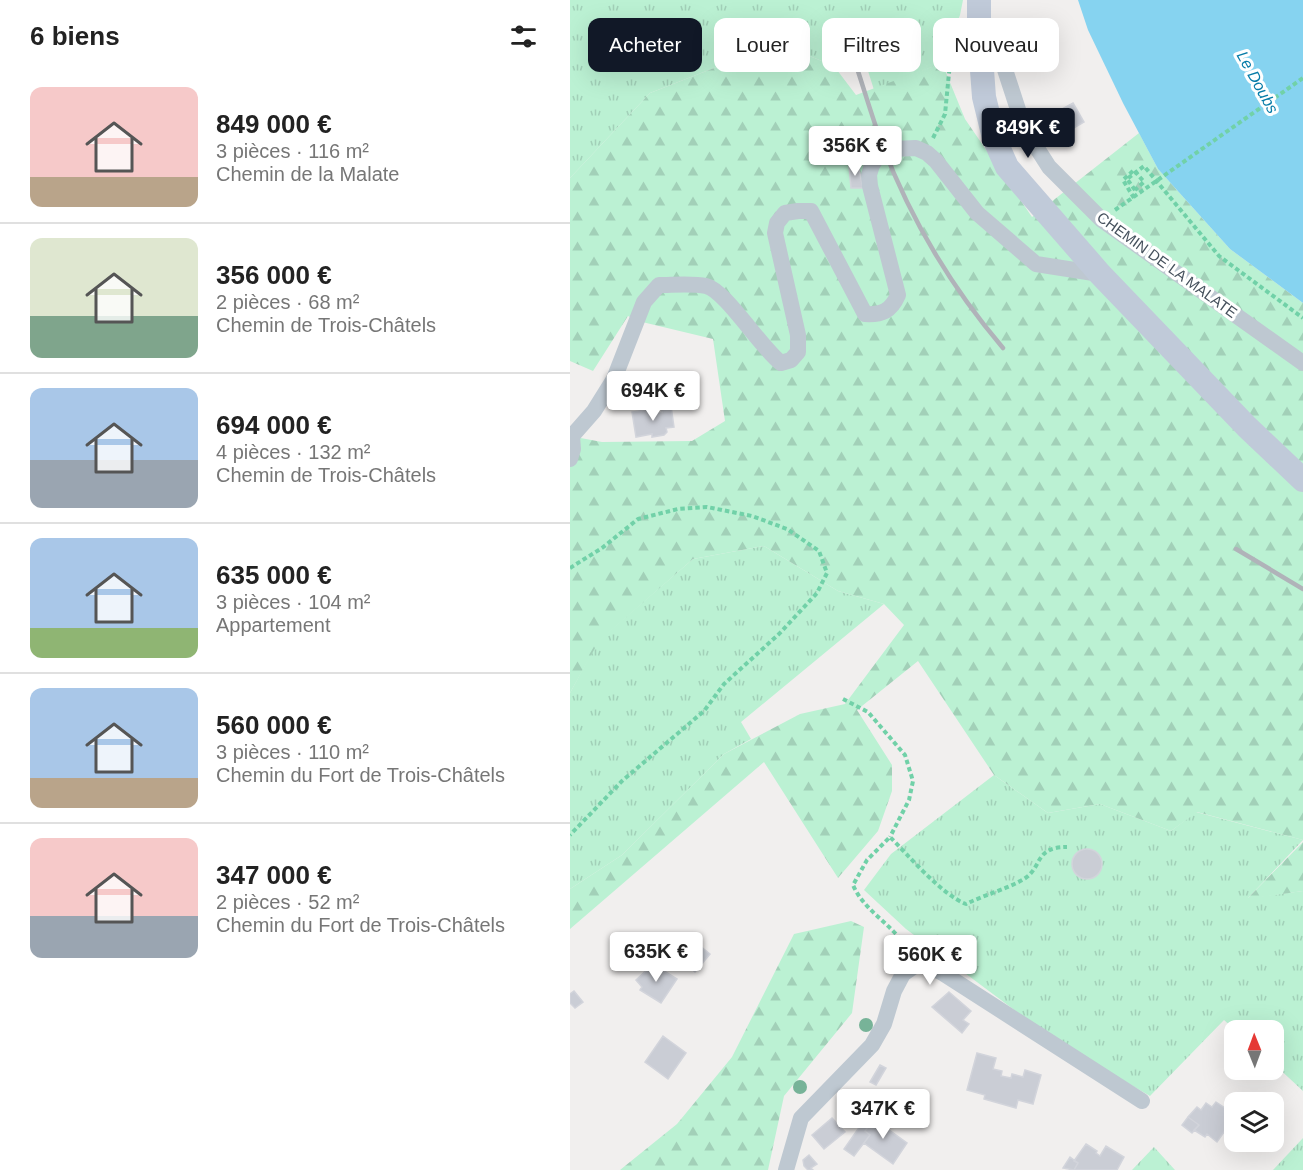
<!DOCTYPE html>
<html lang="fr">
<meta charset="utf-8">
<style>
:root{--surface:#fff;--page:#f6f6f6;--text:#222;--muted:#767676;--line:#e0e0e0;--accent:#111827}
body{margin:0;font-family:Arial,sans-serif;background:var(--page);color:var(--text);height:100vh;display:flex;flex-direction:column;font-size:22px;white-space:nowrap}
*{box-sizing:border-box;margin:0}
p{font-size:20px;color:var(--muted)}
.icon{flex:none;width:33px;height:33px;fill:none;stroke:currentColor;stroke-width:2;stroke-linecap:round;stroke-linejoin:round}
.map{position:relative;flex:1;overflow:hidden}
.details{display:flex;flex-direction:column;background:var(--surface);width:570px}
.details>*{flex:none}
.guide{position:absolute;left:18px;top:18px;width:570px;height:54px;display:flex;gap:12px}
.needle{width:39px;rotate:359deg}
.tools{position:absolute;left:654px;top:1020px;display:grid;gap:12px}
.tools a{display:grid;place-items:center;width:60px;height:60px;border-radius:12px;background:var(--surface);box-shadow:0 6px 24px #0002;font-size:30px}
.price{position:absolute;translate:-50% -51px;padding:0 14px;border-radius:6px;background:#fff;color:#222;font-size:20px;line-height:39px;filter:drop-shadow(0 2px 3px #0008)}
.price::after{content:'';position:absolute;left:50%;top:36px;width:18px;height:14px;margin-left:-9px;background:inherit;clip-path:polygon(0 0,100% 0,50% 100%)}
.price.on{background:var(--accent);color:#fff}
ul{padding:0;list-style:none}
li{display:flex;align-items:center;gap:18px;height:150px;padding:0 30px}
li+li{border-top:2px solid var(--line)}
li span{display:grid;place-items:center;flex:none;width:168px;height:120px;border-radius:12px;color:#555}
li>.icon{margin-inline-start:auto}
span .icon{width:72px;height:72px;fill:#fffc;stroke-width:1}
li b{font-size:26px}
h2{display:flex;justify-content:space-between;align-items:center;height:72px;padding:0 30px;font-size:26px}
.tag{padding:0 21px;border-radius:12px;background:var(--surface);box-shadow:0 6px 24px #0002;font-size:21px;line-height:54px}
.tag.on{background:var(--accent);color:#fff}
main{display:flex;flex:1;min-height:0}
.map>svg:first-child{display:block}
</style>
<main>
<section class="details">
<h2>6 biens<svg class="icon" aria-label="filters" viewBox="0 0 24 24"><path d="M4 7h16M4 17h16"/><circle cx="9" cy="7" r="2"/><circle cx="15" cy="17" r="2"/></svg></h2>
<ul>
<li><span style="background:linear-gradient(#f6c9c9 75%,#b9a48a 0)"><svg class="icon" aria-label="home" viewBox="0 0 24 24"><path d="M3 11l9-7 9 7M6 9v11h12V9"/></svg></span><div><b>849 000 €</b><p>3 pièces · 116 m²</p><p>Chemin de la Malate</p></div></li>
<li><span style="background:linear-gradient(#dfe7d0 65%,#7fa58c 0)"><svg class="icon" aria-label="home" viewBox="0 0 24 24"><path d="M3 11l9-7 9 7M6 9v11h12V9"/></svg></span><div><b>356 000 €</b><p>2 pièces · 68 m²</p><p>Chemin de Trois-Châtels</p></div></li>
<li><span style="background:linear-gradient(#a9c7e8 60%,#9aa5b1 0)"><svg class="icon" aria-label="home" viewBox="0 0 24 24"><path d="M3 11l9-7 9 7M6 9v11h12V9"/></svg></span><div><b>694 000 €</b><p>4 pièces · 132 m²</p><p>Chemin de Trois-Châtels</p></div></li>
<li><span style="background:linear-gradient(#a9c7e8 75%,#8fb573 0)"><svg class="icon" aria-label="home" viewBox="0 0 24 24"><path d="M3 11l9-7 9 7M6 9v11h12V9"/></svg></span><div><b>635 000 €</b><p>3 pièces · 104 m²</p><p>Appartement</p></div></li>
<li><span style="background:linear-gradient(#a9c7e8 75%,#b9a48a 0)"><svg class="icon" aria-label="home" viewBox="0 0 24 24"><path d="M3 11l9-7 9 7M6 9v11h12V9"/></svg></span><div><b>560 000 €</b><p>3 pièces · 110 m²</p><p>Chemin du Fort de Trois-Châtels</p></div></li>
<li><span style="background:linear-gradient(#f6c9c9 65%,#9aa5b1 0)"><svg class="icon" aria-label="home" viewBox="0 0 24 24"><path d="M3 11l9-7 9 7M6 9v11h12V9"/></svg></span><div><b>347 000 €</b><p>2 pièces · 52 m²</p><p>Chemin du Fort de Trois-Châtels</p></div></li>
</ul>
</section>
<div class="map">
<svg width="733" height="1170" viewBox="0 0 733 1170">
<defs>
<pattern id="grass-tufts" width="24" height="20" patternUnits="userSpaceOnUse" patternTransform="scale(1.5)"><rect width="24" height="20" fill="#bbf1d3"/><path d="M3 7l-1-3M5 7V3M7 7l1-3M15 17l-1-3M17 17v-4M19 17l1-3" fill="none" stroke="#a2d0b8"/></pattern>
<pattern id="forest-firs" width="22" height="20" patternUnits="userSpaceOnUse" patternTransform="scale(1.5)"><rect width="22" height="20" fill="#bbf1d3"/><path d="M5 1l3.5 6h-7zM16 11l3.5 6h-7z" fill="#a2d0b8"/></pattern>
</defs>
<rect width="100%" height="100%" fill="#f1efee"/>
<path fill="url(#grass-tufts)" d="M0,0H393L390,15L372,63L304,90L293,55L264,66L208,43L80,93L0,178Z
M194,546L268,591L314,604L171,722L181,739L154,754L52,855L0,889V693L28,641L123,559Z
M424,775L478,813L530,804L601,831L626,812L733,840L678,898L733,891V1091L704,1064V1030H665L654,1020L580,1096L490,1044L336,929L294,890L321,854Z
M733,1138V1170H703Z
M584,1147L605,1170H562Z"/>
<path fill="url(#forest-firs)" d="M208,43L264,66L286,95L372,63L395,119L462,217L569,133L588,169L660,249L733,303V840L627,812L601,831L530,804L478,813L424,775L348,661L287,710L322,765V791L308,831L268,878L194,762L0,929V889L52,855L154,754L230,714L275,704L334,625L314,604L268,591L194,546L123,559L29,641L0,693V436L32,442L122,441L155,421L143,339L68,321L58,316L23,371L0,361V178L80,93Z
M733,842V891L677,899Z
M281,921L294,927L282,1013L214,1096L198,1170H50L107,1124L162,1057L224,934Z"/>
<path fill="#86d3f0" d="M508,0H733V303L660,249L588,169L553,103L518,30Z"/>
<path fill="#cacdd5" stroke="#d2d4db" stroke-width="1.5" d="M503,103L514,122L492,135L481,115Z
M288,164L293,188H281L279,166Z
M101,406L104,427L96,428L97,432L94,435L82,437V434L66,437L62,412L81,409L82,413L92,412L91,408Z
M502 864a15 15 0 1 1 30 0a15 15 0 1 1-30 0Z
M129,945L140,954L125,972L114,962Z
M83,964L107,979L91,1003L70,990L72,987L66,980Z
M4,991L13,1002L5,1008L0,1003V994Z
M379,992L401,1011L393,1020L399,1024L392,1033L362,1007Z
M93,1036L116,1053L98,1079L75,1062Z
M407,1053L426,1058L423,1069L432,1071L431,1076L441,1078L442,1074L453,1077L455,1070L471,1075L463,1104L448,1100L446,1108L414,1099L415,1095L397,1090Z
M310,1065L316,1068L306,1085L300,1082Z
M646,1102L664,1114V1118L647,1142L637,1134L635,1137L624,1130L629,1125L618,1117L627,1107L631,1110L636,1103L642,1107Z
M301,1111L311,1118L308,1122L337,1143L323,1164L294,1143L300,1135L295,1131L301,1123L295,1119Z
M618,1117L629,1125L622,1133L612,1125Z
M262,1118L275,1132L254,1149L242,1135Z
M295,1119L301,1123L295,1131L300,1135L284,1156L274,1149Z
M516,1144L527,1151L526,1153L530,1156L536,1146L554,1157L547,1170H504L508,1163L504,1161Z
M239,1155L247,1164L241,1168L243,1170H238L234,1166L233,1160Z
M500,1157L508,1163L504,1170L493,1168Z"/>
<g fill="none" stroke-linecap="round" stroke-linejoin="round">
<path stroke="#71d1a8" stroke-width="4" stroke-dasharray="4.5 3" stroke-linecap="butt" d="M363,138L375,114L380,63L388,39
M565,190L557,179L574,166L649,256L733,318
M0,568L32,548L68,519L108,509L137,507L182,516L217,529L249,551L257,573L247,593L209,634L154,684L134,711L52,781L0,835
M273,699L298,712L335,755L343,781L339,800L320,837
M339,952C325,925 295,913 283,885L297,860L320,837C339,856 372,895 396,904C414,895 437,889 454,879C473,867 464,847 497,847"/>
<path stroke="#bec8d1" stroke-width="16" d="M409,30L420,36L426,42L454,128L479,167L532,220L733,363
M0,459L3,449L2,436L24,411L44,379L74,302L89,285C102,285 123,283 136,286C155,290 191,348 211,363L221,360L228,352V335L205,233L207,223L215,213L228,211H241L295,314C312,315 321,311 328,295L300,186L299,175L302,165L306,159L323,149L346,148L357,153L366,161L407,213L466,264L530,274
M216,1170L231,1118L302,1045L314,1024L324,991L333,974L346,965H354L371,972L572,1101"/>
<path stroke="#c0cad9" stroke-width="24" d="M409,0V30L414,97L424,138L437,167L530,274L677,427L733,480"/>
<path stroke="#b0b3b9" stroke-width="4.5" d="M285,62C294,89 302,117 312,144C340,218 382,288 433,348
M666,549L733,589"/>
<path stroke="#71d1a8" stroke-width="4" stroke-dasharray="4.5 3" stroke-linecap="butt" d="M564,198L553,180L564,170L574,182L565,190
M545,210L733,78"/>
</g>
<g fill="#77b398">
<circle cx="296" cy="1025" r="7"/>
<circle cx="230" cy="1087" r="7"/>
</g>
<g text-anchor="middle" stroke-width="6" stroke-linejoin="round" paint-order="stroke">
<g font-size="15" fill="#46515d" stroke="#fff">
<text transform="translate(597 265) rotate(36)" y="5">CHEMIN DE LA MALATE</text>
</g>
<g font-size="16" font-style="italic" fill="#077ca8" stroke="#fff">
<text transform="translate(688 82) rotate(61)" y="6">Le Doubs</text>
</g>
</g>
</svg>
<div class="tools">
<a><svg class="needle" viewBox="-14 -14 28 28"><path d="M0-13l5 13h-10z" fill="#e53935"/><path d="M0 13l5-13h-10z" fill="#767676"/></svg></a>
<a><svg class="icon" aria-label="layers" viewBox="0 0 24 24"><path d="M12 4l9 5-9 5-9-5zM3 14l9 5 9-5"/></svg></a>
</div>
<b class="price on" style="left:458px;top:159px">849K €</b>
<b class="price" style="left:285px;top:177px">356K €</b>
<b class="price" style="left:83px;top:422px">694K €</b>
<b class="price" style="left:86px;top:983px">635K €</b>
<b class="price" style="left:360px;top:986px">560K €</b>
<b class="price" style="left:313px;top:1140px">347K €</b>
<div class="guide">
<a class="tag on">Acheter</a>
<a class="tag">Louer</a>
<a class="tag">Filtres</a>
<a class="tag">Nouveau</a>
</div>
</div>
</main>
